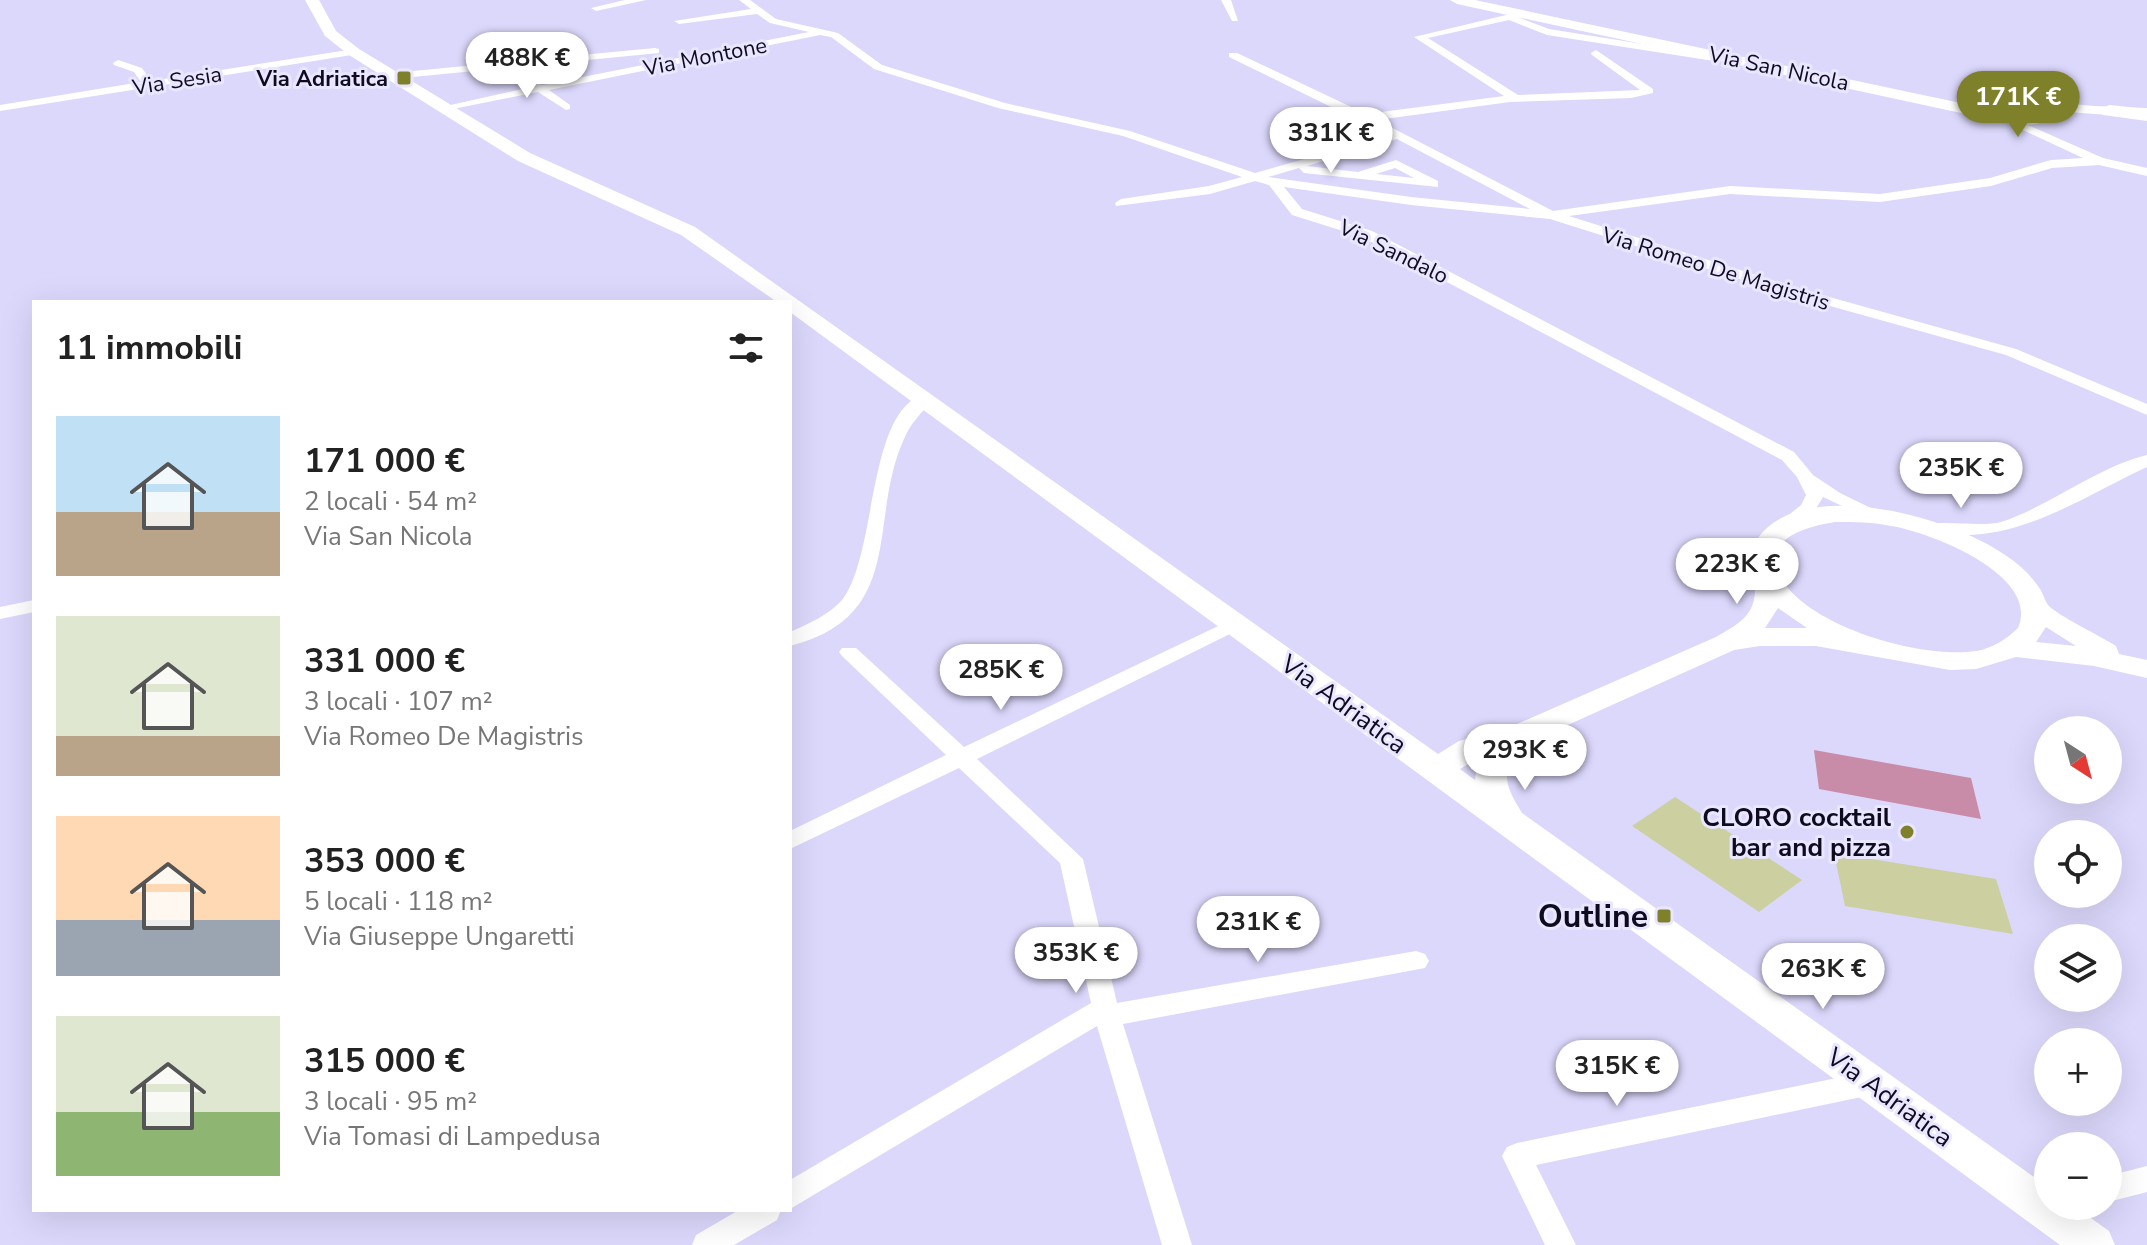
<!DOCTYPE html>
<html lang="it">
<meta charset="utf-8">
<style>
:root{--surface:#fff;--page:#f2f2f2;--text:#222;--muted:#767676;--accent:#7f812a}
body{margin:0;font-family:"Nunito Sans",sans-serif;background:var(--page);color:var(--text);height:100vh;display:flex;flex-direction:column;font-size:30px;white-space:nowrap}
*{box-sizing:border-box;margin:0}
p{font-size:26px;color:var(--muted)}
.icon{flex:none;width:44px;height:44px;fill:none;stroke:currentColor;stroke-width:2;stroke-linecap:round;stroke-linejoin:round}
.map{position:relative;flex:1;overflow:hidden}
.drawer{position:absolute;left:32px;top:300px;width:760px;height:912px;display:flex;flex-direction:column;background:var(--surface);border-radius:0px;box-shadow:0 8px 32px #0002}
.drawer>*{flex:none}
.needle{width:52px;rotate:144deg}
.tools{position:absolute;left:2034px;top:716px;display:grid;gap:16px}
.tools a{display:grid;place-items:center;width:88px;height:88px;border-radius:50%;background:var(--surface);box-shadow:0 8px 32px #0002;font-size:40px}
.price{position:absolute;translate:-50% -68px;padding:0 18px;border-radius:28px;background:#fff;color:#222;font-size:26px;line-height:52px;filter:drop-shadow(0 2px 4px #0008)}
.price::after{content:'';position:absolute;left:50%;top:48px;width:24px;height:18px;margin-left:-12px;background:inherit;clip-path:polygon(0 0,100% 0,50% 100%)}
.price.selected{background:var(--accent);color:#fff}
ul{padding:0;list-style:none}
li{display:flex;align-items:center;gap:24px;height:200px;padding:0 24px}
li span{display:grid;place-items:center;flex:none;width:224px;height:160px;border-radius:0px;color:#555}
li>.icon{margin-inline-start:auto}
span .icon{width:96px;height:96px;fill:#fffc;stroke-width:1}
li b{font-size:34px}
h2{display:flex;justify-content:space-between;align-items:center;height:96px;padding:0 24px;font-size:34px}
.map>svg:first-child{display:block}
</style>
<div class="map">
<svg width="2147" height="1245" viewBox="0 0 2147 1245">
<rect width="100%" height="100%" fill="#dcd8fc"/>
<path fill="#cccfa0" d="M1675,797L1802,880L1759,912L1632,826Z
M1834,853L1996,879L2013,934L1845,906Z"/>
<path fill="#c98ca8" d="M1814,750L1971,778L1981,819L1819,789Z"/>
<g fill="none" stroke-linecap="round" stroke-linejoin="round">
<path fill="#fff" fill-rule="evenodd" d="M625,0H646L596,11L591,8Z
M739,0H750L776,19L838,33L882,65L1005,103L1130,131L1255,173L1388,135L1229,57V53H1237L1366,114L1504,96L1414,37L1523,11L1528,14L1520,18L1549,29L1718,56L1719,58L1714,61L1547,35L1509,20L1428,38L1518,95L1640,90L1592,55L1591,53L1596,50L1653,89V93L1631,98L1510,102L1377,120L1553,211L1730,186L1880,194L1990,178L2051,160L2083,158L1993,116L2003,114L2103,158L2147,168V176L2099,165L2052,168L1991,186L1880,202L1730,194L1569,216L1797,288L2016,349L2147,404V415L2006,355L1787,294L1550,219L1411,205L1284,187L1302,209L1372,231L1794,452L1813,475L1840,493L1885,515L1882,519H1870L1823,497L1814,512L1783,533L1774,527L1801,505L1806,495L1797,477L1782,460L1362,237L1292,215L1269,185L1255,181L1210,194L1116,206L1115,203L1121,199L1209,186L1242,177L1123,136L998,108L874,69L831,37L820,35L549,90L570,105V109L566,110L538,92L443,111L437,108L531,87L529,84L534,81L542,85L809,32L770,23L757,14L679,24L674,21L751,9ZM1397,139L1530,209L1411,197L1268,177L1299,168L1304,173L1438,187V181L1396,160L1358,172L1307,166ZM1395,168L1414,178L1376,174Z
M1221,0H1231L1238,21H1232Z
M655,48L659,49V53L392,79L387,76L392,73Z
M354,49L359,52L358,54L0,111V105L141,82L134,72L114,65L113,63L118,60L142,68L151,81Z
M925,394L933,399C922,413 911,422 904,439C867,519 908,616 790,646V632C808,624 829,615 842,600C878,554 866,410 925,394Z
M2147,455V467C2084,496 2018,543 1946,534C1937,533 1930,533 1924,527C1933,518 1981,528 2001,522C2050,506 2097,467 2147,455Z
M34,600V612L0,619V607Z
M1233,619L1240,621L1243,625L1240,629L977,759L1083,859L1117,1003L1416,951L1425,954L1429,961L1425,968L1123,1024L1192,1245H1162L1097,1026L790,1209V1180L1091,1003L1060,863L959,768L790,849V831L946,755L842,656L839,652L842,648H856L964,747Z
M1871,1071L1881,1075L1885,1083L1881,1091L1871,1095L1536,1165L1576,1245H1545L1502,1156L1507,1147L1517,1143Z
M2147,1166V1192L2108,1202V1176Z
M739,1210H781L777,1220L734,1245H692L696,1235Z"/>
<path fill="#fff" fill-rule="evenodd" d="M305,0H319L336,31L359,49L530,153L695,227L1438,754L1459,741L1510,727L1716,637C1726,631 1738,625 1746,616C1770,588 1734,555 1768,527C1822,481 1954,519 2005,555C2019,564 2031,575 2040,589C2043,593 2045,601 2048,605C2058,616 2101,636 2116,646L2119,654L2147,660V678L2094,666L2016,657L1976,669L1950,670L1816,646H1760L1734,650L1530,742C1501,771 1501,779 1522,813L2048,1187V1206H2074L2109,1231L2115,1245H2060L790,312V302H777L681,235L518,161L349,55L325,36ZM1835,522C1854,522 1873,522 1891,526C1930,532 2041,575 2018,628C2007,639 1991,649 1976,651C1923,659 1817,629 1785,584C1755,542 1802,527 1835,522ZM1778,608L1807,628H1765ZM2046,627L2076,646L2036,642ZM1483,755L1477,764L1475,780L1460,769Z
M1450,0H1475L1970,105L1957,99C1979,81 2046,100 2072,104C2097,107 2122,107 2147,108V118L2056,111V116C2042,125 2028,126 2012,124L1457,4ZM1984,102L2021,103L2040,113L2012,115Z"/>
<path fill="#fff" fill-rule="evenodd" d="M2110,105L2147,109V121L2103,115L2100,111L2103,107Z"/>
</g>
<g fill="#7f812a" stroke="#e9e6ff" stroke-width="3">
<rect x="396" y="70" width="16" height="16" rx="4"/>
<circle cx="1907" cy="832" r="8"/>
<rect x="1656" y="908" width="16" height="16" rx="4"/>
</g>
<g text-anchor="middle" stroke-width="6" stroke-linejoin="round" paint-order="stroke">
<g font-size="22" fill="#0f0b1f" stroke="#e9e6ff">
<text transform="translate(705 56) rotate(-11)" y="8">Via Montone</text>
<text transform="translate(1779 68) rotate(12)" y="8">Via San Nicola</text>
<text transform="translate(177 80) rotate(-9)" y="8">Via Sesia</text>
<text transform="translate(1394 251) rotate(26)" y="8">Via Sandalo</text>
<text transform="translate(1716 268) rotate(17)" y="8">Via Romeo De Magistris</text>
</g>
<g font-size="22" font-weight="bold" fill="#0f0b1f" stroke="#e9e6ff" text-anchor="end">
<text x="388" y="86">Via Adriatica</text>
</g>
<g font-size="26" fill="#0f0b1f" stroke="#e9e6ff">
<text transform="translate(1344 704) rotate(36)" y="9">Via Adriatica</text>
<text transform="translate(1890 1097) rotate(36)" y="9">Via Adriatica</text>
</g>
<g font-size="26" font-weight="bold" fill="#0f0b1f" stroke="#e9e6ff" text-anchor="end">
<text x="1891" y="826">CLORO cocktail<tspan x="1891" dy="30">bar and pizza</tspan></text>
</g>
<g font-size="32" font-weight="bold" fill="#0f0b1f" stroke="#e9e6ff" text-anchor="end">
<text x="1648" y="927">Outline</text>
</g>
</g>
</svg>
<div class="tools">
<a><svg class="needle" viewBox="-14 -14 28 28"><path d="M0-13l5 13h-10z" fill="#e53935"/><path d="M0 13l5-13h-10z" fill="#767676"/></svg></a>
<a><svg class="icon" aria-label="locate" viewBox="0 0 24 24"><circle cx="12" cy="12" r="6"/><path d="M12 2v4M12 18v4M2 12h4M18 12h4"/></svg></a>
<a><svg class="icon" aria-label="layers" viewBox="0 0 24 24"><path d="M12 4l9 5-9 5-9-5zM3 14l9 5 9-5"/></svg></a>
<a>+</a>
<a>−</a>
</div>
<b class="price" style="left:527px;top:100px">488K €</b>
<b class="price selected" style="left:2018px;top:139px">171K €</b>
<b class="price" style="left:1331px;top:175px">331K €</b>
<b class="price" style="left:1961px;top:510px">235K €</b>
<b class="price" style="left:1737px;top:606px">223K €</b>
<b class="price" style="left:1001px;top:712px">285K €</b>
<b class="price" style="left:1525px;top:792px">293K €</b>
<b class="price" style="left:1258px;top:964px">231K €</b>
<b class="price" style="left:1076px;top:995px">353K €</b>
<b class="price" style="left:1823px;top:1011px">263K €</b>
<b class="price" style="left:1617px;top:1108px">315K €</b>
<section class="drawer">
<h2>11 immobili<svg class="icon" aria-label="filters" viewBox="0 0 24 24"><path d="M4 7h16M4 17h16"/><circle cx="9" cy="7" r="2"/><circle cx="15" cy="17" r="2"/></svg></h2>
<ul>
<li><span style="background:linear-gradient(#bfe0f5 60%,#b9a48a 0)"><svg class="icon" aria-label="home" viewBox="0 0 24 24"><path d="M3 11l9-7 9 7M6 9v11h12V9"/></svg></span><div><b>171 000 €</b><p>2 locali · 54 m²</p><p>Via San Nicola</p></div></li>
<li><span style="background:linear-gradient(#dfe7d0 75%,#b9a48a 0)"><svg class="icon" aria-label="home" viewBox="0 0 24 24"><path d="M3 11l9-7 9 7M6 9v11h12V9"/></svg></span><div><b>331 000 €</b><p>3 locali · 107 m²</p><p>Via Romeo De Magistris</p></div></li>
<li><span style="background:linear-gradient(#ffd9b3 65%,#9aa5b1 0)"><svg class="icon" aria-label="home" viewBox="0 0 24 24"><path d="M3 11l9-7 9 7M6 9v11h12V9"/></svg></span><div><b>353 000 €</b><p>5 locali · 118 m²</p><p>Via Giuseppe Ungaretti</p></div></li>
<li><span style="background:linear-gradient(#dfe7d0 60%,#8fb573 0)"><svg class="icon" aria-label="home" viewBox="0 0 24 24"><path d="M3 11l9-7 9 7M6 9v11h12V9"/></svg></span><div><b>315 000 €</b><p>3 locali · 95 m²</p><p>Via Tomasi di Lampedusa</p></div></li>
</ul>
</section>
</div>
